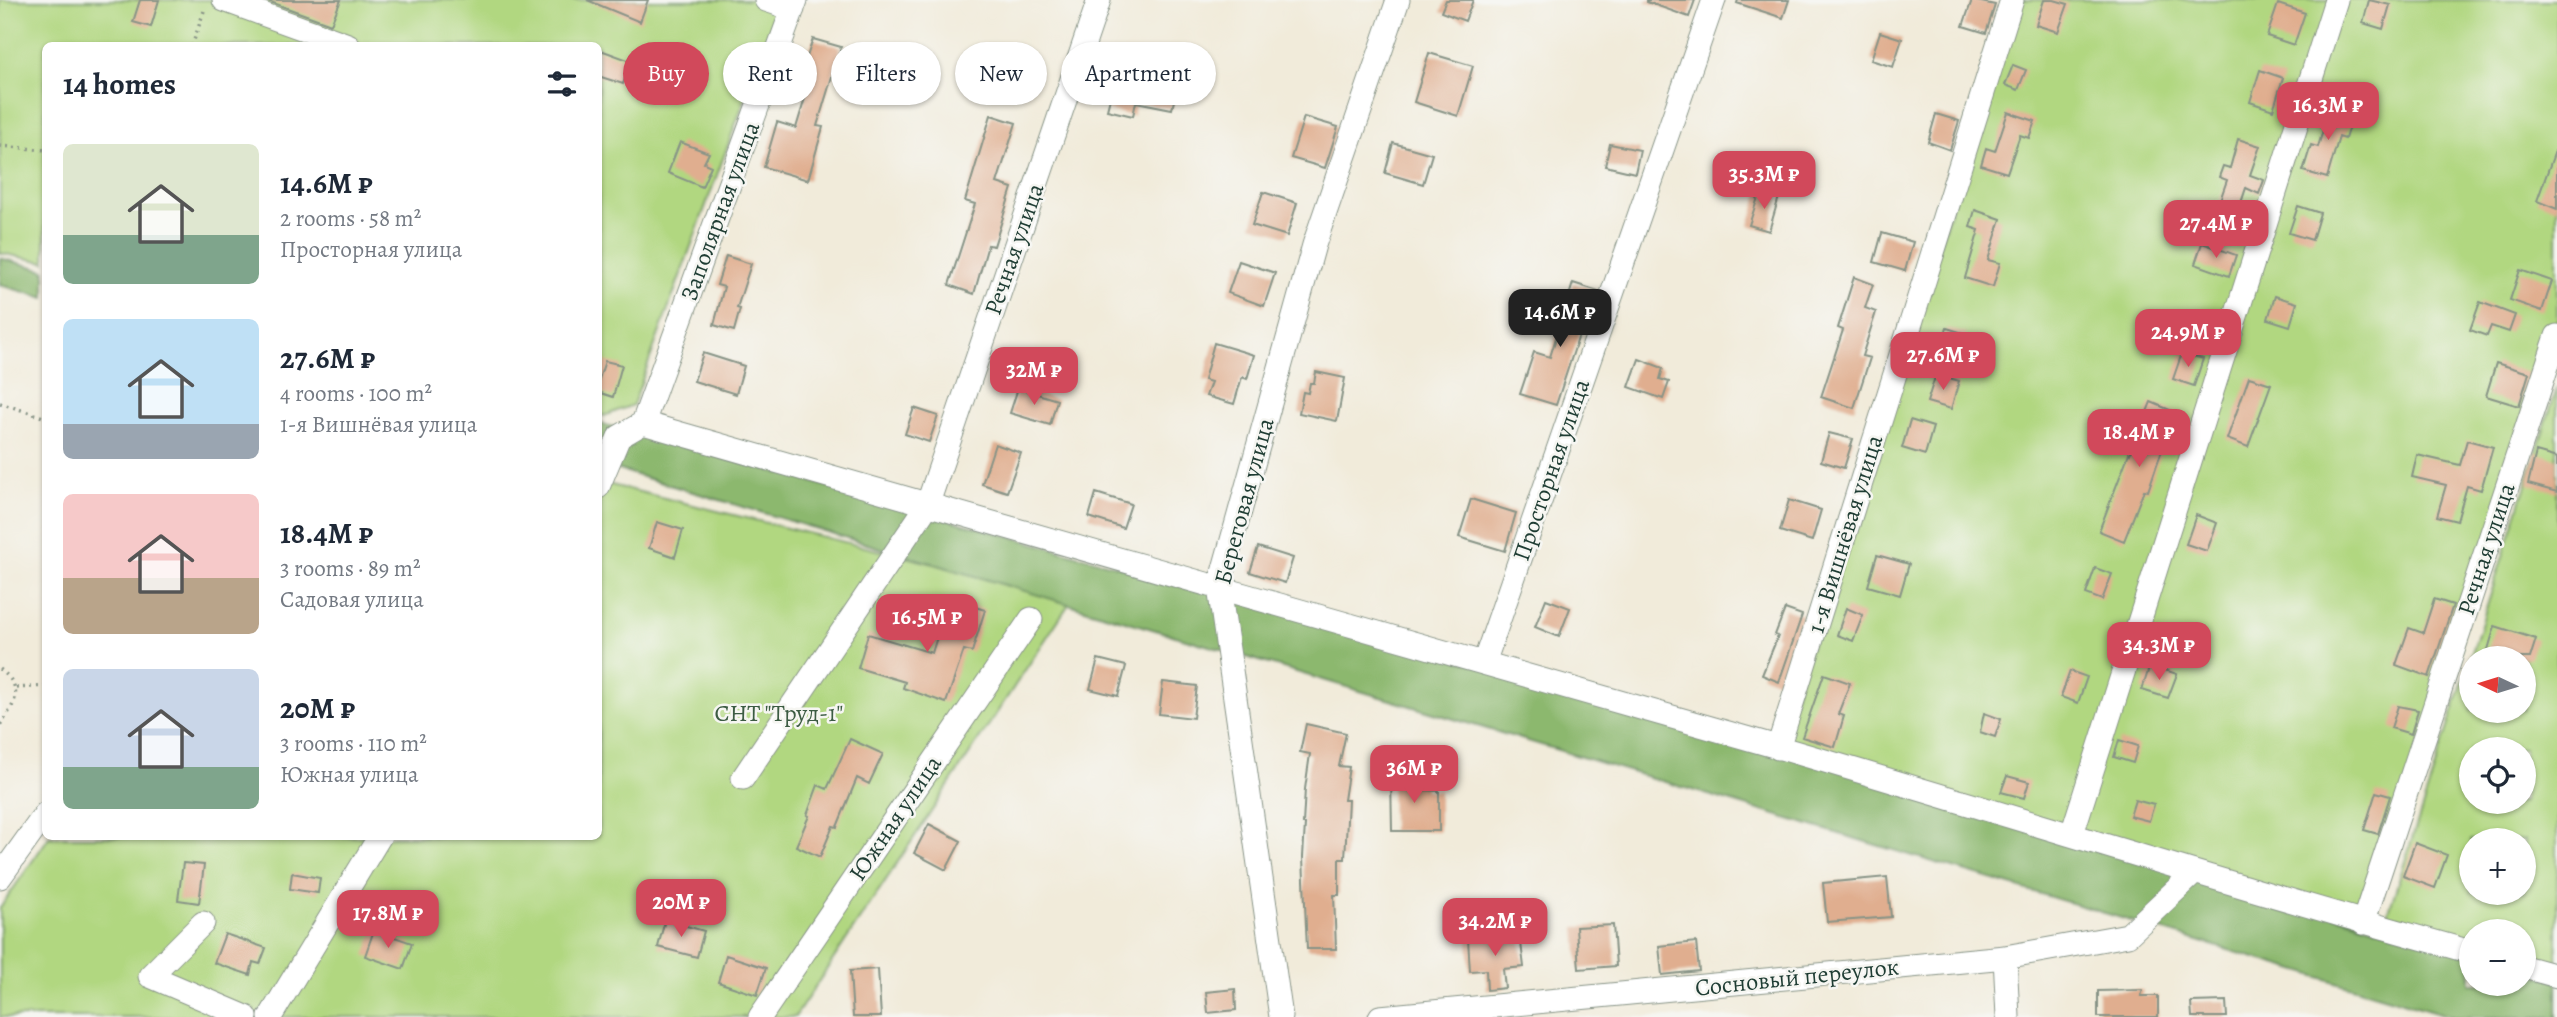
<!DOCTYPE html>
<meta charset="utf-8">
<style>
:root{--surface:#fff;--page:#f2f2f3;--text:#1f2937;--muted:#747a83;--accent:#d1495b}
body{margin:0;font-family:Alegreya,serif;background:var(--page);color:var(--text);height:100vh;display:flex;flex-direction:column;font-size:26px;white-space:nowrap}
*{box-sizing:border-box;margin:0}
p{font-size:23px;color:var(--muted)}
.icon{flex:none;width:38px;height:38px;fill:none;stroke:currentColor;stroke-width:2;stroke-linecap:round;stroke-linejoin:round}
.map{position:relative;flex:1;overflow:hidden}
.side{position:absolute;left:42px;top:42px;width:560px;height:798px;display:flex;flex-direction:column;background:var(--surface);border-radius:10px;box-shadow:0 2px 5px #0004}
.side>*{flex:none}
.guide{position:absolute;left:623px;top:42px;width:665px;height:63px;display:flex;gap:14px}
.needle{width:46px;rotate:274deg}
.fabs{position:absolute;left:2459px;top:646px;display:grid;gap:14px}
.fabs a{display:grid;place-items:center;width:77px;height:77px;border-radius:50%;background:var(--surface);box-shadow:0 2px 5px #0004;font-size:35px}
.price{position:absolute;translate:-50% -60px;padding:0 16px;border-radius:14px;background:var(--accent);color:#fff;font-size:23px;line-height:46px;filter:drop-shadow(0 2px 4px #0008)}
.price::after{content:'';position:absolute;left:50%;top:42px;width:21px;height:16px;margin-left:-10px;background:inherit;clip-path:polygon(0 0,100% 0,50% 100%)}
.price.on{background:#222;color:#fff}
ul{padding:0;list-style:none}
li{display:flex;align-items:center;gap:21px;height:175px;padding:0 21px}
li span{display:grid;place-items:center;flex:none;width:196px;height:140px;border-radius:10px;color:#555}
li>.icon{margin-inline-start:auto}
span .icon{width:84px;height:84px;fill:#fffc;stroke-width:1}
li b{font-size:30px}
h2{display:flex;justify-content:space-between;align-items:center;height:84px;padding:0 21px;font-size:30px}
.tag{padding:0 24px;border-radius:32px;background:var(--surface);box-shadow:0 2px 5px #0004;font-size:24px;line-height:63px}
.tag.on{background:var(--accent);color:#fff}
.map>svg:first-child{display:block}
</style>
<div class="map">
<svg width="2557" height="1017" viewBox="0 0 2557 1017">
<rect width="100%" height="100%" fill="#f6f6f2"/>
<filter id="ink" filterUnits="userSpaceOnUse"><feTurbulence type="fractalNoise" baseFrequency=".0143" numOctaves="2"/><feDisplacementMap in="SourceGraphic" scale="14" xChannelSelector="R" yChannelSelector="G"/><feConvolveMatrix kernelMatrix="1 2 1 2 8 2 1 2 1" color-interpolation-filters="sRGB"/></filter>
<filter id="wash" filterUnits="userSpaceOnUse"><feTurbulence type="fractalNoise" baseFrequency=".00686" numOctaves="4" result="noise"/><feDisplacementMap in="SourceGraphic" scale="28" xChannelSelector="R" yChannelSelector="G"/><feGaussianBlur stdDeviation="1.57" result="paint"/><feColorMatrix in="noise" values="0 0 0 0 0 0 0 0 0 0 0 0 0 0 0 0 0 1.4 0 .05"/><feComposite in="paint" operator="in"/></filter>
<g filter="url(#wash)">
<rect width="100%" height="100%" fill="#f1ebda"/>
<path fill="#b1d780" stroke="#688a5a" stroke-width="2" fill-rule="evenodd" d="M0,0H781L633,405L604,416L598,414V46H46L45,262L0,253Z
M2018,0H2557V338L2363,922L1778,748Z
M2557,388V965L2524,955V931H2471V939L2388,914ZM2471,658H2524V710H2471ZM2471,749H2524V802H2471ZM2471,840H2524V892H2471Z
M599,482L1073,598L795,1017H0V908L49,837L598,836Z"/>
<path fill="#8cb86e" stroke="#567a51" stroke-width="2" d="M0,258L45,270V298L0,285Z
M598,423L1650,713L2471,956V984H2524V971L2557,981V1017H2453L599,464Z"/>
<g id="blocks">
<path fill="#e0ae8f" d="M140,0H159L151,27L133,22Z
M265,0H341L331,24Z
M587,0H648L640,22Z
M1446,0H1473L1465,21L1441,12Z
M1647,0H1695L1689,17L1647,2Z
M1738,0H1789L1783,18L1737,3Z
M1972,0L1995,5L1986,33L1963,26Z
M2044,0H2054L2068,4L2058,32L2036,25Z
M2369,0L2390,5L2383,29L2363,23Z
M2278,4L2305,13L2294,45L2267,36Z
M1880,32L1902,39L1893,67L1871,60Z
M813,39L841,47L817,126L823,127L808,180L764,167L777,122L796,128L806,95L795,92Z
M598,49L631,61L623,84L598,76Z
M1429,53L1473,66L1458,116L1414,102Z
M1144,59L1182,68L1172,109L1136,102L1133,116L1107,110L1113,87L1128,90L1135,68L1141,70Z
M2013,65L2026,70L2018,90L2005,85Z
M2260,70L2283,78L2273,110L2250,102Z
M2330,106L2353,113L2345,139L2339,137L2327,178L2303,171L2311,145L2318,147Z
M2008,112L2035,121L2029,138L2020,135L2007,173L1981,165L1986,148L1995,151Z
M1936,114L1959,121L1950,150L1928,142Z
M991,115L1016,123L997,183L1012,188L994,246L988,245L974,294L949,285L975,204L965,201Z
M1304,117L1338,127L1325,168L1291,158Z
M2238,139L2260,146L2250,175L2264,180L2259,194L2246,188L2238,212L2218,206L2227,180L2219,177L2223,166L2230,168Z
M680,142L709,153L704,163L711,166L702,187L668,173Z
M1393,143L1432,154L1423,184L1385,173Z
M1610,144L1640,150L1635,173L1605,166Z
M2555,151H2557V209L2537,201Z
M1760,191L1779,197L1769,231L1749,225Z
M1263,192L1297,203L1287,236L1252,225Z
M2298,206L2320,213L2312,240L2289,233Z
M1975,210L2001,219L1988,260L2000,263L1993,287L1965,278L1979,230L1970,227Z
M1882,233L1913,242L1905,271L1874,262Z
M2202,243L2236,255L2229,276L2195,264Z
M726,256L751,264L737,308L740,309L734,331L714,325L724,287L717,285Z
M1239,261L1275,273L1264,306L1228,293Z
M2520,270L2552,281L2542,311L2510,300Z
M1854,277L1873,284L1865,308L1876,312L1862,356L1870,358L1854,408L1821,397L1843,330L1838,328Z
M1573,283L1598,291L1586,327L1582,326L1556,405L1520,394L1534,352L1550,357Z
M2275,296L2297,303L2290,326L2268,319Z
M2480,302L2515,315L2509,332L2491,326L2487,336L2470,330Z
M1947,328L1966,334L1961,351L1941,345Z
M1214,343L1254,355L1247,379L1242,377L1234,404L1206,396L1211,382L1204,380Z
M703,353L744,366L736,394L694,381Z
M2182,353L2203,359L2194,386L2173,379Z
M1639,359L1663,368L1660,379L1669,382L1663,399L1629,387Z
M605,361L622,365L613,397L598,392V382Z
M2496,363L2529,373L2519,406L2486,396Z
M1316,372L1345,378L1337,421L1299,413L1303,392L1308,393L1310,383H1314Z
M1936,374L1959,381L1951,409L1927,402Z
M2249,377L2271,384L2248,447L2227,439Z
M1018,388L1057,400L1050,425L1010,413Z
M2151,402L2182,415L2169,446L2164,444L2148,491L2144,490L2124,541L2099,531L2129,453L2130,454Z
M914,408L938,416L929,442L905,434Z
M1910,420L1933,427L1925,455L1902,448Z
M1829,433L1853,439L1844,468L1821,461Z
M2467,440L2493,447L2481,490L2467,486L2457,521L2437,516L2446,485L2412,477L2417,455L2460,465Z
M995,444L1021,453L1007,492L982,484Z
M2536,452L2557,458V492L2528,484Z
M1096,493L1131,504L1123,528L1089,517Z
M1471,499L1516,513L1505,551L1459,537Z
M1789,500L1821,510L1812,541L1780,531Z
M2196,515L2217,523L2207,551L2186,544Z
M657,522L683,530L675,557L649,548Z
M1258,547L1293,558L1285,583L1250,572Z
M1877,555L1909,564L1900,595L1868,586Z
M2095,568L2112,574L2102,600L2086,594Z
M949,599L985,610L972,652L964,650L946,703L903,688L905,682L858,668L868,634L932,653Z
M1546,599L1570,608L1559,637L1535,627Z
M2434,599L2453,605L2429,677L2396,665L2409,628L2423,633Z
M1846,608L1863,615L1853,641L1837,635Z
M1785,609L1802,615L1779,682L1762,675L1778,636L1775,635Z
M2495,626L2536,639L2530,658H2502L2487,653Z
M1098,659L1126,666L1118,696L1090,689Z
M2150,665L2177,674L2168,698L2142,690Z
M2070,671L2087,677L2078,703L2061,697Z
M1824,674L1850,683L1838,714L1844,716L1835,747L1802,737Z
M1163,682L1197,686L1193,718L1159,714Z
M2398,706L2418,710L2411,734L2391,728Z
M1984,713L2001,719L1995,737L1980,732Z
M1306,724L1346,733L1339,766L1349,767L1344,800H1348L1345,859H1339V895H1334L1336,949H1307L1303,857L1305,824H1303L1305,789L1310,754L1300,752Z
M850,739L883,754L869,784L857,778L837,827L833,826L820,857L796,846L809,816L807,815L818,785L827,789Z
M2119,740L2138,746L2133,763L2114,757Z
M1391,775H1425V790L1439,791V831H1392Z
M2007,776L2029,782L2024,798L2001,792Z
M2376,792L2390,796L2378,834L2364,830Z
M2135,800L2154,805L2149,821L2130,816Z
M929,824L961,841L946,870L914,853Z
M2415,843L2447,855L2435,888L2403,876Z
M183,863L204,865L199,903L178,900Z
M292,873L320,878L318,893L290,889Z
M1887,877L1891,917L1827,922L1823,883Z
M665,920L704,931L697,957L658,947Z
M1613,925L1616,966L1579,969L1576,927Z
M374,930L412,943L403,969L365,956Z
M225,934L266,948L260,964L253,962L250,975L214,963Z
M1520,935L1524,967L1503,969L1505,988L1487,990L1486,970L1470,971L1468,939Z
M1696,942L1699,971L1662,975L1659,946Z
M726,955L766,968L757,995L718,982Z
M878,969L881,1017H853L850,971Z
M1235,989L1236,1010L1208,1013L1206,992Z
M2143,990L2141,996H2158V1017H2098V991Z
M2226,1001L2227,1017H2192L2191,1002Z"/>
</g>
</g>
<g filter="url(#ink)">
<use href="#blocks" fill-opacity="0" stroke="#889487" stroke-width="2"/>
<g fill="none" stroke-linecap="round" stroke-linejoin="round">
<g stroke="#889487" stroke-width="25">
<path id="minor" d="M224,0L348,45
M766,0L793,9
M643,423C1020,533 1397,637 1774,746C2007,814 2237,888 2471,952
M643,423L796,0
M598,487L619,437L643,423
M1484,663L1714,0
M1778,748L2012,0
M743,778L927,506L1099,0
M2072,834L2336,0
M0,877L46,813
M203,923L150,976L246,1017
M2363,923L2557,336
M2005,957L2008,1017
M2524,967L2557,976
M270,1017L380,836
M760,1017L1031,619
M1281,1017L1219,587L1314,245L1398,0
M1380,1017L2005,957L2128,935L2194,873"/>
</g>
<path stroke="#889487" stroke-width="3.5" stroke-dasharray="2 5" stroke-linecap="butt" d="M192,46L205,8
M0,146L46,150
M0,403L46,418
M0,669C25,689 16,703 0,725
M16,688L46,686"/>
<use href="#minor" stroke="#fff" stroke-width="23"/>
</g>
</g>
<g text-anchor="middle" stroke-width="5" stroke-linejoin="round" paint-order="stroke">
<g font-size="24" fill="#1f3d34" stroke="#f6f6f2">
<text transform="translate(720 211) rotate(-70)" y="8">Заполярная улица</text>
<text transform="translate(1014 249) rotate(-71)" y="8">Речная улица</text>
<text transform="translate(1551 470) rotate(-71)" y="8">Просторная улица</text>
<text transform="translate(1244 501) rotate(-75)" y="8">Береговая улица</text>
<text transform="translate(1845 534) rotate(-73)" y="8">1-я Вишнёвая улица</text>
<text transform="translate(2486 549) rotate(-72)" y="8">Речная улица</text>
<text transform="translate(895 818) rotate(-56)" y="8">Южная улица</text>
<text transform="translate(1797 977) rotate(-6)" y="8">Сосновый переулок</text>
</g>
<g font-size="24" fill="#3c5c43" stroke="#f6f6f2">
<text x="779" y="721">СНТ "Труд-1"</text>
</g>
</g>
</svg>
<div class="fabs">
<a><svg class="needle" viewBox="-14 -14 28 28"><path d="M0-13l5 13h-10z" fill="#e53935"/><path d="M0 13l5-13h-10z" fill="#747a83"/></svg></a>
<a><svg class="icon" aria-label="locate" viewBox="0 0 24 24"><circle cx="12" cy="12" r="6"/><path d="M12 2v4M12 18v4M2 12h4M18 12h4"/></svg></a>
<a>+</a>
<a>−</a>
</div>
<b class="price" style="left:2328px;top:142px">16.3M ₽</b>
<b class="price" style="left:1764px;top:211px">35.3M ₽</b>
<b class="price" style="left:2216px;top:260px">27.4M ₽</b>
<b class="price on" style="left:1560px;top:349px">14.6M ₽</b>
<b class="price" style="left:2188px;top:369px">24.9M ₽</b>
<b class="price" style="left:1943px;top:392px">27.6M ₽</b>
<b class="price" style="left:1034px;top:407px">32M ₽</b>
<b class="price" style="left:2139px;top:469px">18.4M ₽</b>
<b class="price" style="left:927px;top:654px">16.5M ₽</b>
<b class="price" style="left:2159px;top:682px">34.3M ₽</b>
<b class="price" style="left:1414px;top:805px">36M ₽</b>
<b class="price" style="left:681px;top:939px">20M ₽</b>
<b class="price" style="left:388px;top:950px">17.8M ₽</b>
<b class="price" style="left:1495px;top:958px">34.2M ₽</b>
<div class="guide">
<a class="tag on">Buy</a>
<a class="tag">Rent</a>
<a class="tag">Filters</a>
<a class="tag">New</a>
<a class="tag">Apartment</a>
</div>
<section class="side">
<h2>14 homes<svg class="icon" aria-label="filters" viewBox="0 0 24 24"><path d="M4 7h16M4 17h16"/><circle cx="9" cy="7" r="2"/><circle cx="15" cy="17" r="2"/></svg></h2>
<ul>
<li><span style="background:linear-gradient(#dfe7d0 65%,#7fa58c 0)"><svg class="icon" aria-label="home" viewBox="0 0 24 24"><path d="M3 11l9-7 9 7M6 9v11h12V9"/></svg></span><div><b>14.6M ₽</b><p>2 rooms · 58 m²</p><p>Просторная улица</p></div></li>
<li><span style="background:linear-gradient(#bfe0f5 75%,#9aa5b1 0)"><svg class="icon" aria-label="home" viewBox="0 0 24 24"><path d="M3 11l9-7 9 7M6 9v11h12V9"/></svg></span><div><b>27.6M ₽</b><p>4 rooms · 100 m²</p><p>1-я Вишнёвая улица</p></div></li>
<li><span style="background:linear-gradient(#f6c9c9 60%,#b9a48a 0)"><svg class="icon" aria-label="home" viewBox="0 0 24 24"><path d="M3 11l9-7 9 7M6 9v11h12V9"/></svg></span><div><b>18.4M ₽</b><p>3 rooms · 89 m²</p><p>Садовая улица</p></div></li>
<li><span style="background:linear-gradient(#c9d6e8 70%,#7fa58c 0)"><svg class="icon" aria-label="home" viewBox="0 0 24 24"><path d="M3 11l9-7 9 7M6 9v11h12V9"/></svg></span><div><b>20M ₽</b><p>3 rooms · 110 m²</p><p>Южная улица</p></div></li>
</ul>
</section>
</div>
